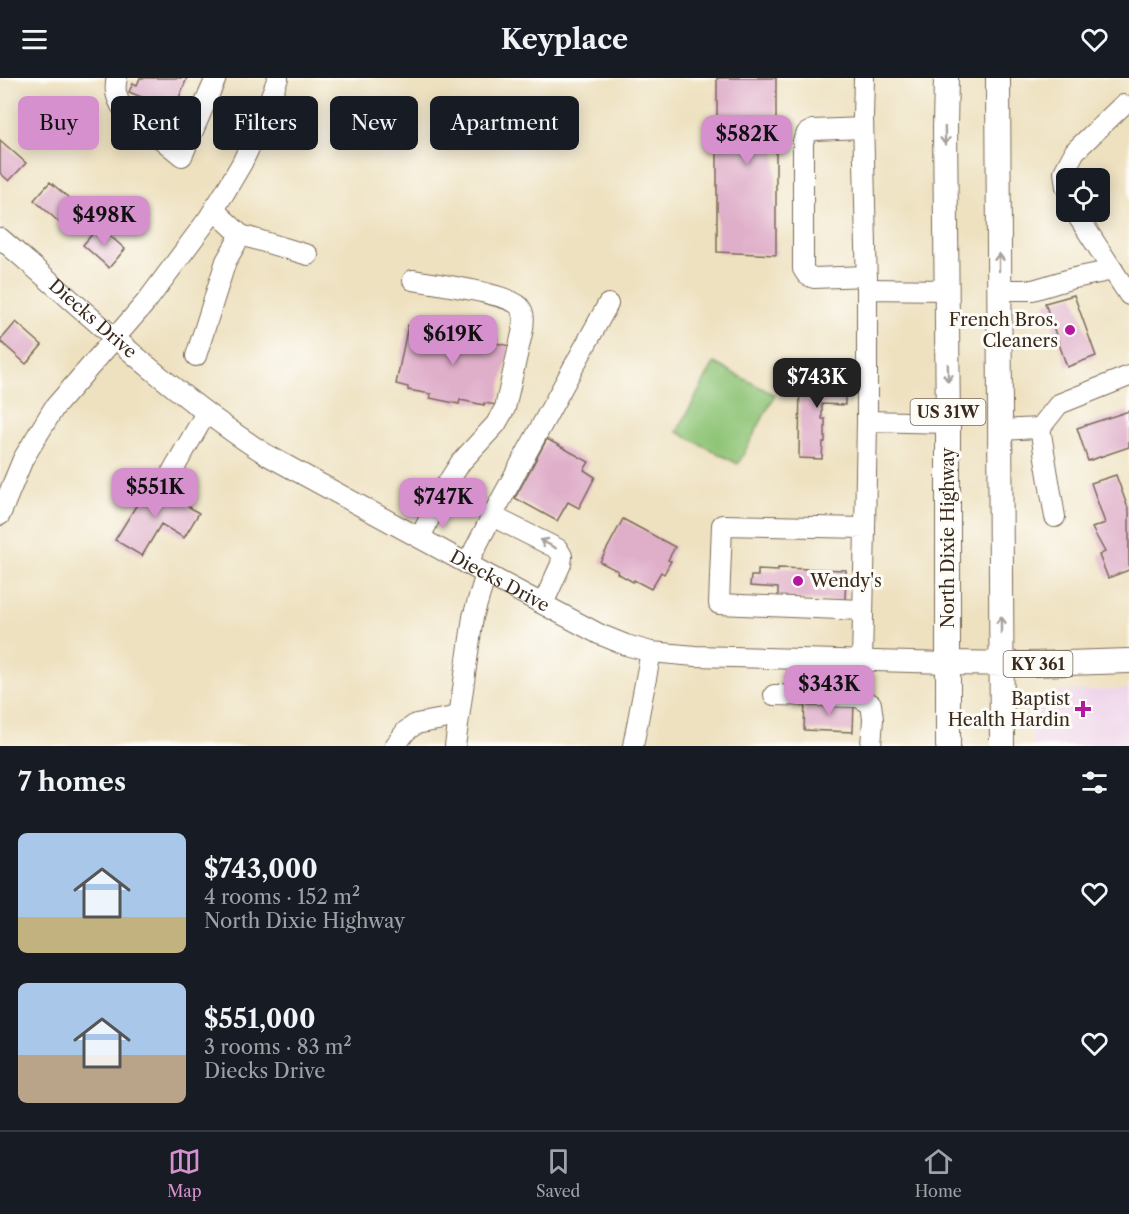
<!DOCTYPE html>
<meta charset="utf-8">
<style>
:root{--surface:#171b24;--page:#20242c;--text:#f1f3f6;--muted:#9ea1a6;--line:#363941;--accent:#d690ce}
body{margin:0;font-family:"Libre Caslon Text",serif;background:var(--page);color:var(--text);height:100vh;display:flex;flex-direction:column;font-size:22px;white-space:nowrap}
*{box-sizing:border-box;margin:0}
p{font-size:20px;color:var(--muted)}
.icon{flex:none;width:33px;height:33px;fill:none;stroke:currentColor;stroke-width:2;stroke-linecap:round;stroke-linejoin:round}
.map{position:relative;height:668px;overflow:hidden}
.panel{display:flex;flex-direction:column;background:var(--surface);flex:1}
.panel>*{flex:none}
.banner{position:absolute;left:18px;top:18px;width:600px;height:54px;display:flex;gap:12px}
.fabs{position:absolute;left:1056px;top:90px;display:grid;gap:12px}
.fabs a{display:grid;place-items:center;width:54px;height:54px;border-radius:9px;background:var(--surface);box-shadow:0 3px 15px #0003;font-size:30px}
.price{position:absolute;translate:-50% -51px;padding:0 14px;border-radius:12px;background:var(--accent);color:#111;font-size:20px;line-height:39px;filter:drop-shadow(0 2px 3px #0008)}
.price::after{content:'';position:absolute;left:50%;top:36px;width:18px;height:14px;margin-left:-9px;background:inherit;clip-path:polygon(0 0,100% 0,50% 100%)}
.price.current{background:#222;color:#fff}
ul{padding:0;list-style:none}
li{display:flex;align-items:center;gap:18px;height:150px;padding:0 18px}
li span{display:grid;place-items:center;flex:none;width:168px;height:120px;border-radius:9px;color:#555}
li>.icon{margin-inline-start:auto}
span .icon{width:72px;height:72px;fill:#fffc;stroke-width:1}
li b{font-size:26px}
h2{display:flex;justify-content:space-between;align-items:center;height:72px;padding:0 18px;font-size:26px}
.chip{padding:0 21px;border-radius:9px;background:var(--surface);box-shadow:0 3px 15px #0003;font-size:21px;line-height:54px}
.chip.current{background:var(--accent);color:#111}
header{display:flex;justify-content:space-between;align-items:center;height:78px;padding:0 18px;background:var(--surface);font-size:27px;font-weight:700}
.menu{display:flex;justify-content:space-around;align-items:center;height:84px;border-top:2px solid var(--line);background:var(--surface);font-size:16px;color:var(--muted)}
.menu a{display:grid;justify-items:center;gap:3px}
.menu .current{color:var(--accent)}
.map>svg:first-child{display:block}
</style>
<header><svg class="icon" aria-label="menu" viewBox="0 0 24 24"><path d="M4 6h16M4 12h16M4 18h16"/></svg>Keyplace<svg class="icon" aria-label="heart" viewBox="0 0 24 24"><path d="M12 20l-8-8c-3-5 5-10 8-4 3-6 11-1 8 4z"/></svg></header>
<div class="map">
<svg width="1129" height="668" viewBox="0 0 1129 668">
<rect width="100%" height="100%" fill="#fdfcf7"/>
<filter id="ink" filterUnits="userSpaceOnUse"><feTurbulence type="fractalNoise" baseFrequency=".0167" numOctaves="2"/><feDisplacementMap in="SourceGraphic" scale="12" xChannelSelector="R" yChannelSelector="G"/><feConvolveMatrix kernelMatrix="1 2 1 2 8 2 1 2 1" color-interpolation-filters="sRGB"/></filter>
<filter id="wash" filterUnits="userSpaceOnUse"><feTurbulence type="fractalNoise" baseFrequency=".008" numOctaves="4" result="noise"/><feDisplacementMap in="SourceGraphic" scale="24" xChannelSelector="R" yChannelSelector="G"/><feGaussianBlur stdDeviation="1.35" result="paint"/><feColorMatrix in="noise" values="0 0 0 0 0 0 0 0 0 0 0 0 0 0 0 0 0 1.4 0 .05"/><feComposite in="paint" operator="in"/></filter>
<g filter="url(#wash)">
<rect width="100%" height="100%" fill="#eee1c0"/>
<path fill="#edd1e9" d="M1129,611V668H1032V640L1042,622L1052,616L1064,613Z"/>
<path fill="#8ec476" stroke="#64774a" stroke-width="1.5" d="M714,285L775,317L738,386L677,354Z"/>
<g id="blocks">
<path fill="#dfaec9" d="M140,0H187L174,32L129,14L133,5L137,7Z
M717,0H776V177L717,174Z
M0,62L26,85L9,103L0,95Z
M50,104L76,126L60,145L34,122Z
M99,148L125,171L109,190L83,167Z
M1074,217L1096,278L1067,289L1045,225Z
M16,244L42,267L26,286L0,263Z
M408,247L422,249V247L487,261V258L497,260L496,265L510,268L497,327L484,325V327L460,322L459,326L430,320L431,316L408,312V309L396,306Z
M800,294L845,295V327L822,326V341H825V364H823L822,381L799,380Z
M1129,333V369L1088,383L1077,350Z
M547,361L589,384L584,392L595,399L579,430L568,424L557,443L515,420Z
M1116,397L1129,433V492L1108,500L1099,477L1105,474L1092,450L1105,445L1091,405Z
M150,405L199,435L184,460L161,446L142,478L115,462Z
M623,441L675,469L668,482L671,483L664,496L661,494L651,511L634,502L633,504L617,495L618,493L600,484Z
M778,490L846,492L845,523L778,521V510L750,508L751,498H758V492L778,493Z
M805,623L854,624L853,654L804,652Z"/>
</g>
</g>
<g filter="url(#ink)">
<use href="#blocks" fill-opacity="0" stroke="#7a6a57" stroke-width="1.5"/>
<g fill="none" stroke-linecap="round" stroke-linejoin="round">
<g stroke="#7a6a57" stroke-width="22">
<g id="minor">
<path d="M117,0C114,11 116,19 122,29L182,78L216,0"/>
<path d="M864,0L863,39L867,211"/>
<path d="M863,50L813,52L807,55L803,63V191L807,197L814,200L867,198"/>
<path d="M1066,109L1064,94L1075,73L1123,27"/>
<path d="M214,132L241,157L308,177"/>
<path d="M1075,134L1129,217"/>
<path id="s1" d="M0,160C87,234 170,315 267,377L486,496L599,556L626,567L651,574L695,578L948,585"/>
<path d="M413,202C433,205 509,216 519,228C525,235 524,242 523,251L505,330L496,346L461,384L443,412L420,460"/>
<path d="M999,212H1033L1070,201L1113,192"/>
<path d="M196,278L226,183L241,157"/>
<path d="M867,343V211L947,212"/>
<path d="M1040,350L1059,326L1129,298"/>
<path d="M1000,352L1040,350L1055,439"/>
<path d="M165,406L206,335"/>
<path d="M0,437L23,381L54,330L147,223L208,141L225,114L242,85L257,53L278,0"/>
<path d="M492,438L608,226"/>
<path d="M865,450L867,343L948,345"/>
<path d="M467,486L492,438L558,471L562,478L561,486L543,526"/>
<path d="M862,583L865,450L722,447L719,526L862,532"/>
<path d="M774,617L858,619L871,626L873,641L871,668"/>
<path d="M395,668L406,653L416,646L459,638"/>
<path d="M455,668L473,539L486,496"/>
<path d="M633,668L651,574"/>
</g>
</g>
<g stroke="#7a6a57" stroke-width="26">
<path id="major" d="M946,0L945,49L948,345V668
M998,0L1002,668
M948,585L1035,586L1129,583"/>
</g>
<use href="#minor" stroke="#fff" stroke-width="20"/>
<use href="#major" stroke="#fff" stroke-width="24"/>
</g>
<defs><path id="oneway-shaft" d="M-6 0H5M1.5-3L5.5 0L1.5 3" fill="none" stroke-width="1.6" stroke-linecap="round" stroke-linejoin="round" transform="scale(1.5)"/></defs>
<g stroke="#a79f9a">
<use href="#oneway-shaft" transform="translate(945 58) rotate(89)"/>
<use href="#oneway-shaft" transform="translate(999 184) rotate(-90)"/>
<use href="#oneway-shaft" transform="translate(948 295) rotate(89)"/>
<use href="#oneway-shaft" transform="translate(548 466) rotate(-152)"/>
<use href="#oneway-shaft" transform="translate(1001 547) rotate(-90)"/>
</g>
</g>
<g fill="#b5179e" stroke="#fdfcf7" stroke-width="2">
<circle cx="1070" cy="252" r="6"/>
<circle cx="798" cy="503" r="6"/>
<path d="M1080 622h6v6h6v6h-6v6h-6v-6h-6v-6h6z"/>
</g>
<g text-anchor="middle" stroke-width="6" stroke-linejoin="round" paint-order="stroke">
<g fill="#fdfcf7" stroke="#75695f" stroke-width="1.5">
<rect x="910.5" y="321" width="75" height="26" rx="4.5"/>
<rect x="1003.5" y="573" width="69" height="26" rx="4.5"/>
</g>
<g font-size="16" font-weight="bold" fill="#3b2a1e">
<text x="948" y="340">US 31W</text>
<text x="1038" y="592">KY 361</text>
</g>
<g font-size="18" fill="#3b2a1e" stroke="#fdfcf7">
<text dy="6" stroke="none"><textPath href="#s1" startOffset="123">Diecks Drive</textPath></text>
<text transform="translate(948 460) rotate(-90)" y="6">North Dixie Highway</text>
<text dy="6" stroke="none"><textPath href="#s1" startOffset="609">Diecks Drive</textPath></text>
</g>
<g font-size="18" fill="#3b2a1e" stroke="#fdfcf7" text-anchor="end">
<text x="1058" y="248">French Bros.<tspan x="1058" dy="21">Cleaners</tspan></text>
<text x="810" y="509" text-anchor="start">Wendy's</text>
<text x="1070" y="627">Baptist<tspan x="1070" dy="21">Health Hardin</tspan></text>
</g>
</g>
</svg>
<div class="fabs">
<a><svg class="icon" aria-label="locate" viewBox="0 0 24 24"><circle cx="12" cy="12" r="6"/><path d="M12 2v4M12 18v4M2 12h4M18 12h4"/></svg></a>
</div>
<b class="price" style="left:747px;top:88px">$582K</b>
<b class="price" style="left:104px;top:169px">$498K</b>
<b class="price" style="left:453px;top:288px">$619K</b>
<b class="price current" style="left:817px;top:331px">$743K</b>
<b class="price" style="left:155px;top:441px">$551K</b>
<b class="price" style="left:443px;top:451px">$747K</b>
<b class="price" style="left:829px;top:638px">$343K</b>
<div class="banner">
<a class="chip current">Buy</a>
<a class="chip">Rent</a>
<a class="chip">Filters</a>
<a class="chip">New</a>
<a class="chip">Apartment</a>
</div>
</div>
<section class="panel">
<h2>7 homes<svg class="icon" aria-label="filters" viewBox="0 0 24 24"><path d="M4 7h16M4 17h16"/><circle cx="9" cy="7" r="2"/><circle cx="15" cy="17" r="2"/></svg></h2>
<ul>
<li><span style="background:linear-gradient(#a9c7e8 70%,#c2b280 0)"><svg class="icon" aria-label="home" viewBox="0 0 24 24"><path d="M3 11l9-7 9 7M6 9v11h12V9"/></svg></span><div><b>$743,000</b><p>4 rooms · 152 m²</p><p>North Dixie Highway</p></div><svg class="icon" aria-label="heart" viewBox="0 0 24 24"><path d="M12 20l-8-8c-3-5 5-10 8-4 3-6 11-1 8 4z"/></svg></li>
<li><span style="background:linear-gradient(#a9c7e8 60%,#b9a48a 0)"><svg class="icon" aria-label="home" viewBox="0 0 24 24"><path d="M3 11l9-7 9 7M6 9v11h12V9"/></svg></span><div><b>$551,000</b><p>3 rooms · 83 m²</p><p>Diecks Drive</p></div><svg class="icon" aria-label="heart" viewBox="0 0 24 24"><path d="M12 20l-8-8c-3-5 5-10 8-4 3-6 11-1 8 4z"/></svg></li>
</ul>
</section>
<nav class="menu">
<a class="current"><svg class="icon" aria-label="map" viewBox="0 0 24 24"><path d="M3 6l6-2 6 2 6-2v14l-6 2-6-2-6 2zM9 4v14M15 6v14"/></svg>Map</a>
<a><svg class="icon" aria-label="saved" viewBox="0 0 24 24"><path d="M7 4h10v16l-5-4-5 4z"/></svg>Saved</a>
<a><svg class="icon" aria-label="home" viewBox="0 0 24 24"><path d="M3 11l9-7 9 7M6 9v11h12V9"/></svg>Home</a>
</nav>
